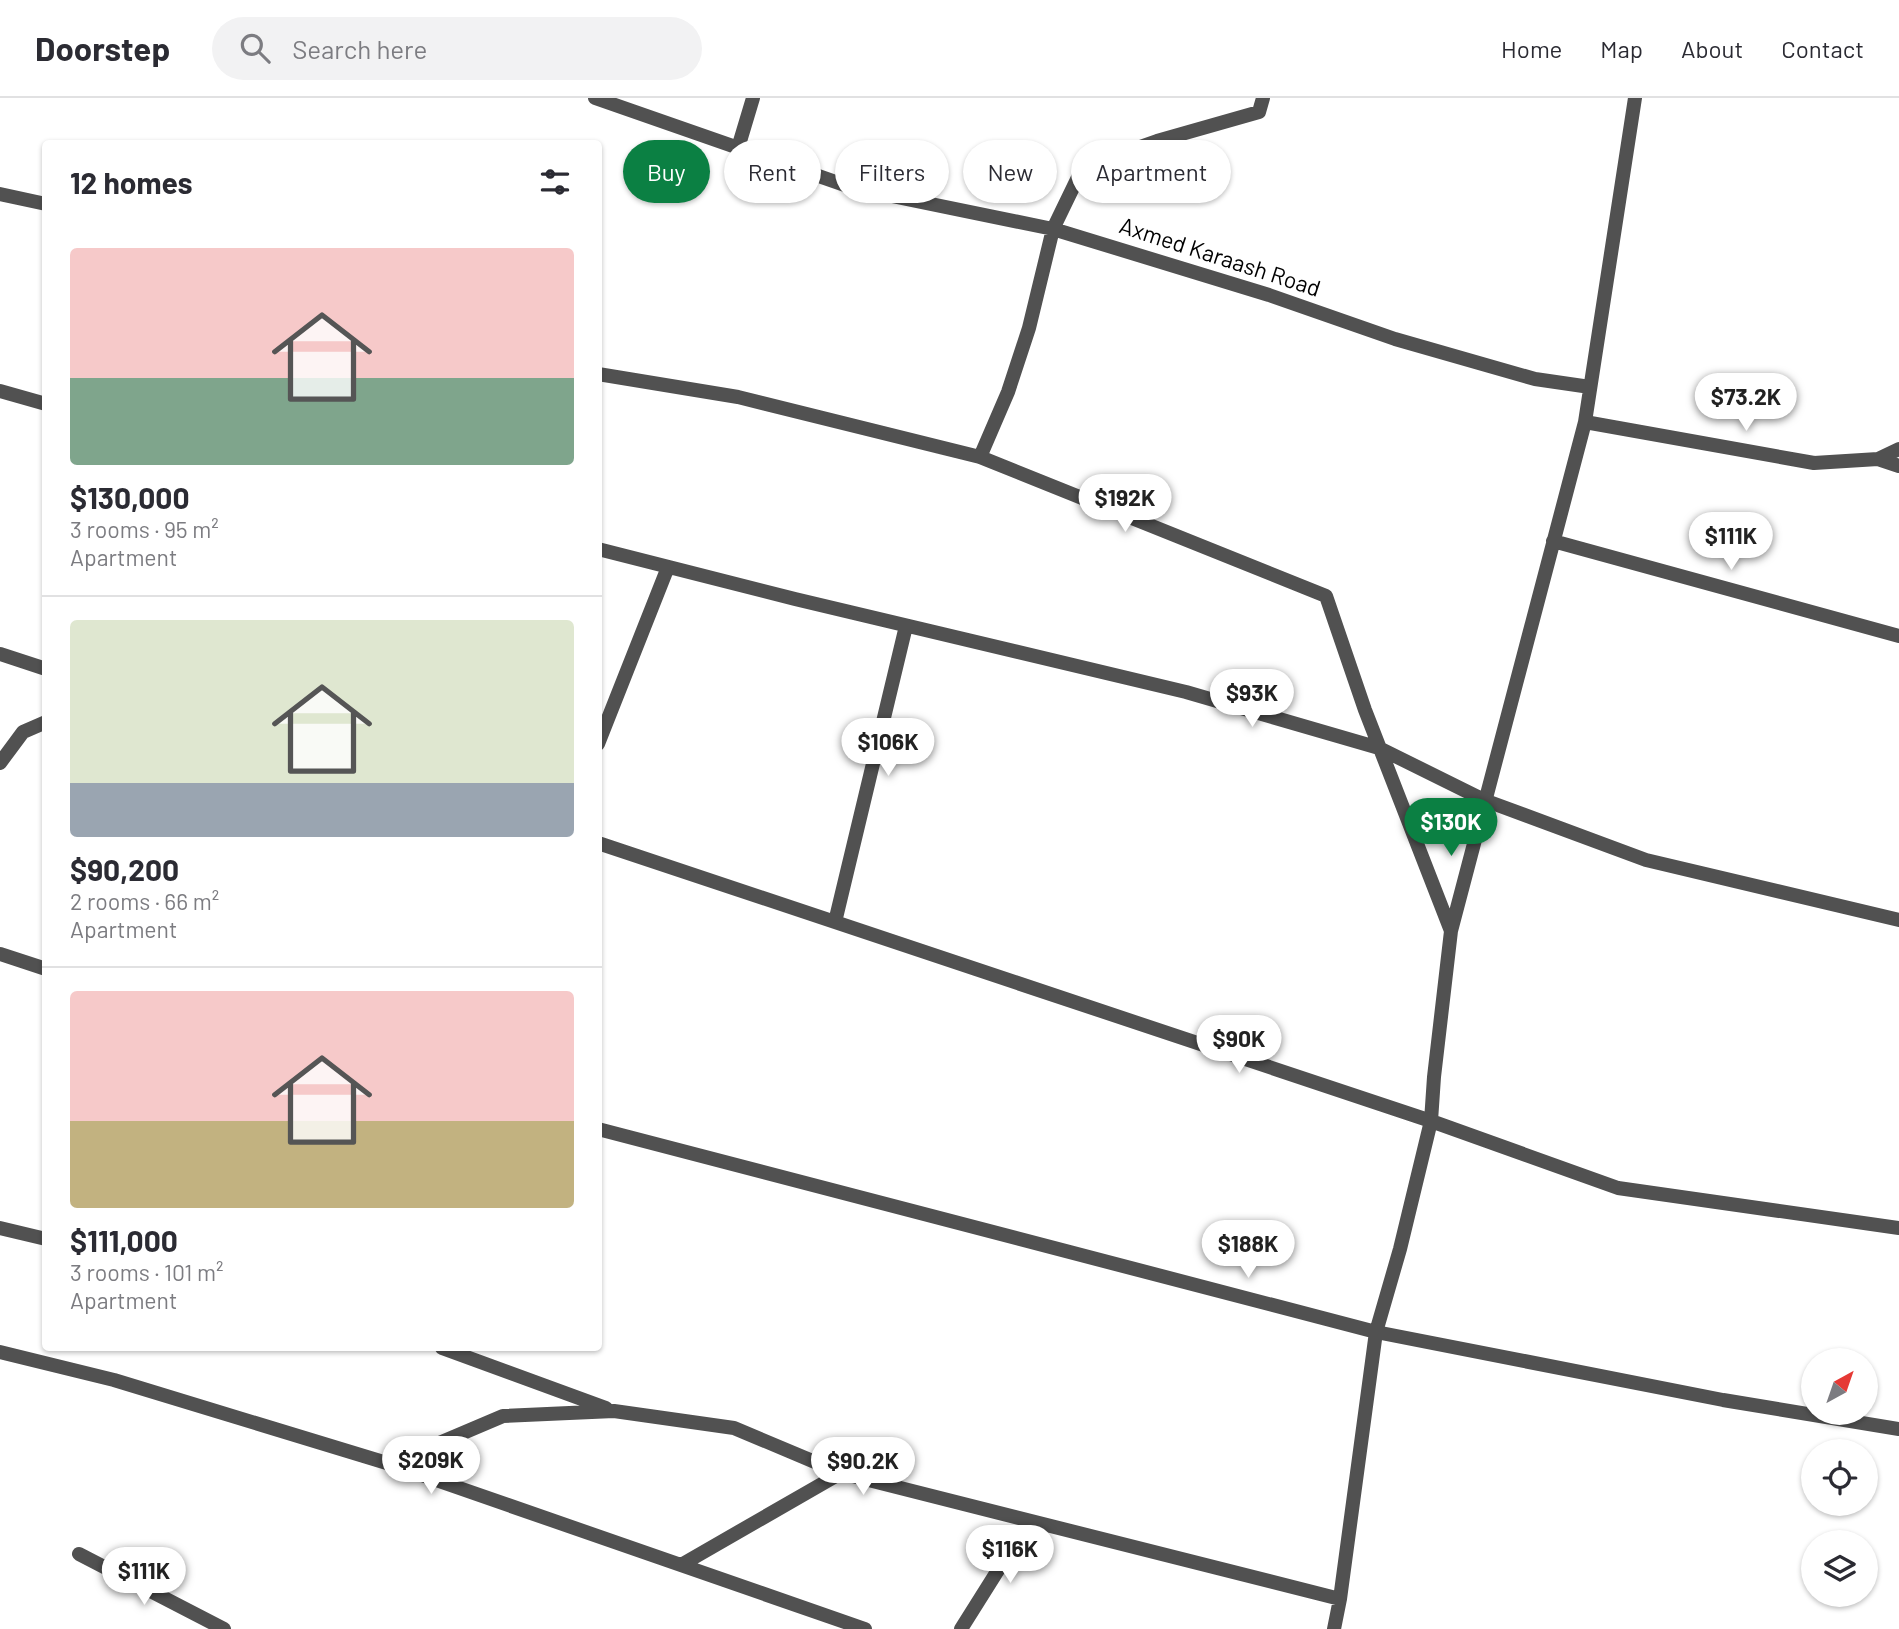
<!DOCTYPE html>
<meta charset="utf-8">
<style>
:root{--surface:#fff;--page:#f2f2f3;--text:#2b2b33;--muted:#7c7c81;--line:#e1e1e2;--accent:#0b8043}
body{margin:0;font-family:Barlow,sans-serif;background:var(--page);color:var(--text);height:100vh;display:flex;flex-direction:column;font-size:26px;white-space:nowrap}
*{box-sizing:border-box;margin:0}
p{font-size:23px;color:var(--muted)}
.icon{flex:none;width:38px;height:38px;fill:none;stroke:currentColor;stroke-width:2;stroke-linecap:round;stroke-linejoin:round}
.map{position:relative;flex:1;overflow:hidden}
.side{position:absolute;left:42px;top:42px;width:560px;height:1211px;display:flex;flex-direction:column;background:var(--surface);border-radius:7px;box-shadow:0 2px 5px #0004}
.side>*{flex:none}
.hud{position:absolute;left:623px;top:42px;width:665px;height:63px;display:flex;gap:14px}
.needle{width:46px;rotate:40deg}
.controls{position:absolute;left:1801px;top:1250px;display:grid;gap:14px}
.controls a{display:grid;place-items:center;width:77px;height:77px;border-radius:50%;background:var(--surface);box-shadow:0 2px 5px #0004;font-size:35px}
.price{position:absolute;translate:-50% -60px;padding:0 16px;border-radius:24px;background:#fff;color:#222;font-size:23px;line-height:46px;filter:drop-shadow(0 2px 4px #0008)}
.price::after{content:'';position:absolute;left:50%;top:42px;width:21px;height:16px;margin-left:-10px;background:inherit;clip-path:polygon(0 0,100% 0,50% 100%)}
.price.selected{background:var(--accent);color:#fff}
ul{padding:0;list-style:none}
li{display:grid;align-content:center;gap:14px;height:371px;padding:0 28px}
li+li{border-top:2px solid var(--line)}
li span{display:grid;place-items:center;height:217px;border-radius:7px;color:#555}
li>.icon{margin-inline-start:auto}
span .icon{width:126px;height:126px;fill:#fffc;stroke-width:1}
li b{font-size:30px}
h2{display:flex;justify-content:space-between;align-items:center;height:84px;padding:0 28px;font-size:30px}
.tag{padding:0 24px;border-radius:32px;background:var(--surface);box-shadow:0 2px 5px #0004;font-size:24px;line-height:63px}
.tag.selected{background:var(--accent);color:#fff}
header{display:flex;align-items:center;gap:42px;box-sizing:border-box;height:98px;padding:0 35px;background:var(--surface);border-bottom:2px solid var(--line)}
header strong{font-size:33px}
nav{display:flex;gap:38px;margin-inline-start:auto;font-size:24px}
.search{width:490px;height:63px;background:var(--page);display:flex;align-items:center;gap:18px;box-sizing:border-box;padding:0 24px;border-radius:38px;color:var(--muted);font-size:26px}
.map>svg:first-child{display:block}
</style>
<header>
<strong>Doorstep</strong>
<div class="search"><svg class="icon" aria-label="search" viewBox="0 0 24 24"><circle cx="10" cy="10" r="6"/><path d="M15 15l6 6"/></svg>Search here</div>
<nav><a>Home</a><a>Map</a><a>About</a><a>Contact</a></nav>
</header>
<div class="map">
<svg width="1899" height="1531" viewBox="0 0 1899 1531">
<rect width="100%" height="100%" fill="#fff"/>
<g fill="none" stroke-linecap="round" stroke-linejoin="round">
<path stroke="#515151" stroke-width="14" d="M595,0L853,90L1053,131L1269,197L1395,241L1535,281L1590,289
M738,50L753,0
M0,96L46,106
M598,276L738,299L980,359L1326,498L1365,612L1451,833
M0,293L46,306
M1585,324L1814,365L1878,361L1899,368
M980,359L1008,294L1029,230L1053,131L1083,69L1157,43L1259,14L1263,0
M1878,361L1899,351
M1553,443L1899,538
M598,451L795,501L1186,594L1379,650L1484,702L1646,762L1899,822
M0,556L46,571
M598,646L668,469
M0,665L23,634L46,624
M598,745L1431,1023L1618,1090L1899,1130
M835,824L906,528
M0,856L46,871
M598,1031L1376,1234L1723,1302L1899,1331
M0,1130L46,1141
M442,1250L606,1310
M0,1254L114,1282L390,1366L865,1531
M390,1366L503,1318L614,1313L734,1330L841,1375L1340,1501
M79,1456L224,1531
M681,1467L841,1375
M961,1531L1029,1423
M1334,1531L1340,1501L1376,1234L1400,1151L1431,1023L1434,979L1451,833L1585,324L1635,0"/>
</g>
<g text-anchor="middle" stroke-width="5" stroke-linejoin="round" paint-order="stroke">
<g font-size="23" fill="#000" stroke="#fff">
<text transform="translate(1220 159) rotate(18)" y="8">Axmed Karaash Road</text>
</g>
</g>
</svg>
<div class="controls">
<a><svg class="needle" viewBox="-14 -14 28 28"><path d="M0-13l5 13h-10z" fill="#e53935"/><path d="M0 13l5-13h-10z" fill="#7c7c81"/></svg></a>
<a><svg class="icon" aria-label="locate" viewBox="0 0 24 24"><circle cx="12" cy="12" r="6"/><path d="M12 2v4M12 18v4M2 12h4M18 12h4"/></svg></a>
<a><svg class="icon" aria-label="layers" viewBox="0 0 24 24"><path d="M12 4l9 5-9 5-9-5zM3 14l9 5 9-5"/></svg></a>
</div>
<b class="price" style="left:1746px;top:335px">$73.2K</b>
<b class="price" style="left:1125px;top:436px">$192K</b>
<b class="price" style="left:1731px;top:474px">$111K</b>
<b class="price" style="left:1252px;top:631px">$93K</b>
<b class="price" style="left:888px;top:680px">$106K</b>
<b class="price selected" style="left:1451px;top:760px">$130K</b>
<b class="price" style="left:1239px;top:977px">$90K</b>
<b class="price" style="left:1248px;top:1182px">$188K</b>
<b class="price" style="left:431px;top:1398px">$209K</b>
<b class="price" style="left:863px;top:1399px">$90.2K</b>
<b class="price" style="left:1010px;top:1487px">$116K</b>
<b class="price" style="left:144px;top:1509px">$111K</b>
<div class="hud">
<a class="tag selected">Buy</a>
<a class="tag">Rent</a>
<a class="tag">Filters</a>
<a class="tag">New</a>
<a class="tag">Apartment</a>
</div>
<section class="side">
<h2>12 homes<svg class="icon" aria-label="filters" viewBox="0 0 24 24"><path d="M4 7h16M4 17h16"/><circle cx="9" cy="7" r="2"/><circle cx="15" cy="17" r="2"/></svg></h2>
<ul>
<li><span style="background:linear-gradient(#f6c9c9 60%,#7fa58c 0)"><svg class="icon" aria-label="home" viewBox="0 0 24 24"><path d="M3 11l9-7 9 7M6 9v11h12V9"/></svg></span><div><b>$130,000</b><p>3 rooms · 95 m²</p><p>Apartment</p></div></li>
<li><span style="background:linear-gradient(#dfe7d0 75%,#9aa5b1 0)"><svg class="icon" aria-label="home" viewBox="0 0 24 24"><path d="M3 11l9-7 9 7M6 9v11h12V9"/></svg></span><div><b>$90,200</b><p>2 rooms · 66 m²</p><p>Apartment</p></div></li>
<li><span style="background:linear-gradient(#f6c9c9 60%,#c2b280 0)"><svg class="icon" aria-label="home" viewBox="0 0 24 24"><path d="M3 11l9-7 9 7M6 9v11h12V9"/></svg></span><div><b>$111,000</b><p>3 rooms · 101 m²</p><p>Apartment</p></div></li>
</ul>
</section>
</div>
